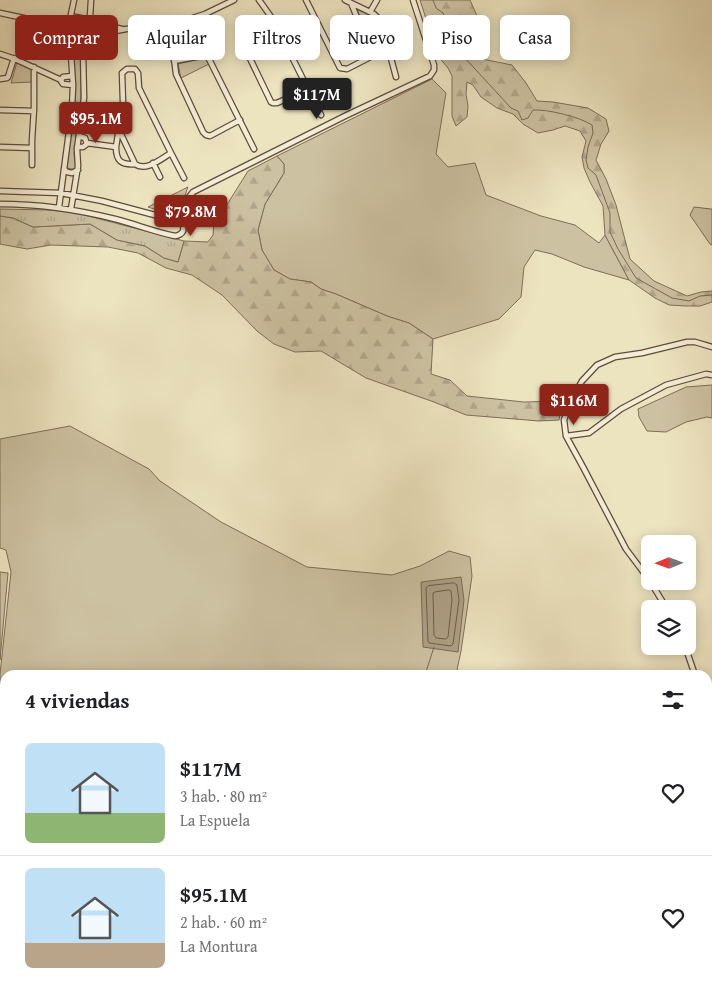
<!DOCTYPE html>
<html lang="es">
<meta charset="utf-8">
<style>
:root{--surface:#fff;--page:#f2f2f2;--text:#202124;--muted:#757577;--line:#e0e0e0;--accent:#8f2418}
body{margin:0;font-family:"Gentium Book Plus",serif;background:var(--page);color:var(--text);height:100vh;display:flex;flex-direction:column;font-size:19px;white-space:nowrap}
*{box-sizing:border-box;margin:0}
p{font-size:16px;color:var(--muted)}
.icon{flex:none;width:28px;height:28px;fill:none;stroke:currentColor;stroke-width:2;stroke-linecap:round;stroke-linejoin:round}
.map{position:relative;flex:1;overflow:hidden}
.details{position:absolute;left:0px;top:670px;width:712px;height:320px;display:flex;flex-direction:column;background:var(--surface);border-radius:15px 15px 0 0;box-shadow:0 2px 12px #0003}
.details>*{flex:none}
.guide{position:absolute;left:15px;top:15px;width:682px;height:45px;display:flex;gap:10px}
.needle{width:32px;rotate:269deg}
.tools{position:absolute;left:641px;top:535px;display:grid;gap:10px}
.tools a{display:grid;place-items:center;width:55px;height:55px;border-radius:8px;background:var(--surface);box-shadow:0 2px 12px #0003;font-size:25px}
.price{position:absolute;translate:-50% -42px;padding:0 11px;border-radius:5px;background:var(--accent);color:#fff;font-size:16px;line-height:32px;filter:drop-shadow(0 1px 2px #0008)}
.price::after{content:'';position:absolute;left:50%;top:30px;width:15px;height:11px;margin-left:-8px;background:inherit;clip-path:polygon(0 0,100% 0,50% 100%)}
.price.current{background:#222;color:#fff}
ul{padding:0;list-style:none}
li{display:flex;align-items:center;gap:15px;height:125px;padding:0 25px}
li+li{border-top:1px solid var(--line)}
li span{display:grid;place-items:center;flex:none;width:140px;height:100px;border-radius:8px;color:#555}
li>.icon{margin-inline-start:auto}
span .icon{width:60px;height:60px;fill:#fffc;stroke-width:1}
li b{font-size:21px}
h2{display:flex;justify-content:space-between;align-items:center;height:60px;padding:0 25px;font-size:21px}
.pill{padding:0 18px;border-radius:8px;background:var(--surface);box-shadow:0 2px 12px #0003;font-size:18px;line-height:45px}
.pill.current{background:var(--accent);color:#fff}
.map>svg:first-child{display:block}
</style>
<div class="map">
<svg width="712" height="990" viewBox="0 0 712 990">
<defs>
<pattern id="forest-firs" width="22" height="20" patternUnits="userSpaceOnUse" patternTransform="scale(1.25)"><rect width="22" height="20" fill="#ccc1a1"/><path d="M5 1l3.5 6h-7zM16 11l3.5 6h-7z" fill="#b0a58a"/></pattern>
<pattern id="park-tufts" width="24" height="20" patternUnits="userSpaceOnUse" patternTransform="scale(1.25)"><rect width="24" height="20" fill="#ccc1a1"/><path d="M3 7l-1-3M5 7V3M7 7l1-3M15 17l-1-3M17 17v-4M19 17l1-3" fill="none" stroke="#b0a58a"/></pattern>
</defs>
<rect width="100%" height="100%" fill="#ece3bf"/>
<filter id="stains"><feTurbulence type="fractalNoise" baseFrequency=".004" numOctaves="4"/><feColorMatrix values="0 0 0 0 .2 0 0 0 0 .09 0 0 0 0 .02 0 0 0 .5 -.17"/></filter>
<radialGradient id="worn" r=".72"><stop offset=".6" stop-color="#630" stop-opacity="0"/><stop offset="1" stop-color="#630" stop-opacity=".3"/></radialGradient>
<path fill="#ccc1a1" stroke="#7e6e59" d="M357,9L370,15L377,21L386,48L375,53Z
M81,56V104L74,154L76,170L67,168L75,102L73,57Z
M206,57L209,64L181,78L178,64Z
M17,62L32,68V82L11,83Z
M432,79L446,93L436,154L448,167L475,163L486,195L541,216L575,225L599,243L605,235L629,280L584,267L552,254L535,250L524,267L521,297L499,319L433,339L409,323L387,316L336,294L321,289L311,282L290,279L274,270L262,250L258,230L265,204L284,173V164L277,156Z
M188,187L177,217L148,207Z
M694,207L711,209H712V245L710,244L690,215Z
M712,385V418L707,417L686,422L666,432L647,431L639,417L638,409L686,387Z
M70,426L149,469L160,481L221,522L307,567L392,575L420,566L449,551L470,557L472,576L461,651L457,670L454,675H5V818L3,819L5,827V895H0V674L11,572L6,550L0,548V439Z
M0,572L8,573L0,660Z
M268,985H532L534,990H284Z"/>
<path fill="url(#forest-firs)" stroke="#7e6e59" d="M420,0H470L477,16L479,27L476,39L474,54L482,59L512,65L526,83L537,101L553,102L588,108L606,119L609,131L601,144L596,160L606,179L616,205L630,259L654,281L687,296L701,292L712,291V302L700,306H686L669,305L655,298L629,280L605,235L603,206L590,182L584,168L582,157L586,141L580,131L565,126L553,130L538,133L523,124L513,114L497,108L481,97L473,85L467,82L466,94L468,106L467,117L456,126L452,116V76L448,68L438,56Z
M277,156L284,164V173L265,204L258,230L262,250L274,270L290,279L311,282L321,289L336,294L387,316L409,323L433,339L431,374L450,380L467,396L524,402L562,401L559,420L539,421L466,415L434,402L366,378L321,351L295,352L274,344L257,331L222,295L192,275L166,268L138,253L108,247L51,245L27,249L0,244V216L13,218L33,227L90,224L117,240L145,246L164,258L178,262L184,241L208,242L213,235L214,221L223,211L248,171Z"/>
<path fill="url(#park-tufts)" stroke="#7e6e59" d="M0,209L48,210L73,212L184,241L178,262L164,258L145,246L117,240L90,224L33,227L13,218L0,216Z"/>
<path fill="#ac9f84" stroke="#7a6a56" d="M461,577L464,600L458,652L423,647L421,582Z"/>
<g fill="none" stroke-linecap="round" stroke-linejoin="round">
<path stroke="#6e5c4a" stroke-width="1" d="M454,583L457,585L459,600L453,644L451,646L429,643L428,641L426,588L428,586Z
M449,590L451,591L452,600L448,637L446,639L436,638L434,635L433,593L435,592Z"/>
<path stroke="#7a6a56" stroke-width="1" d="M433,0L436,8L443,13L458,49L461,53
M464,57L511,108L518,111L522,120L528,118L533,110C547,109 580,117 592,125L593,133L588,147L586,160L588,168L596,175L610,213V232L618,249L636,278L672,298L689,301L700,296L712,295
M425,675L434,647
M0,810H5
M332,985L333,989C340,989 345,988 351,987C357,987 363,989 369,990
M521,985L522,990"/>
<g stroke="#5e4c3c" stroke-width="7">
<path id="street" d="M259,0L274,21L321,115
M306,0L340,68L347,69L388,48
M345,0L374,14L381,21L396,77
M351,3L373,56
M370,12L377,0
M0,13L33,20L65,34L74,36L84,37L126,29L156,27L174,24L205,14L234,0
M34,20L76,17L90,20L104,25L122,29
M274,21L245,39L244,46L271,102L273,103H277L308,89
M164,26L165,31L170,33L175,29L174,24
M171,33L176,74L203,132L206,135L210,136L240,120
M0,54L15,59L61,80
M174,61L207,55L254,149
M72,76L63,77L61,81L63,84L73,85
M0,79L7,78L8,77L14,58
M0,110L34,111
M120,132L135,164
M87,143L116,147C116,161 121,165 135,164C146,172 161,159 171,153
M0,147L32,148
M77,147H83L87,144L85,138L79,136
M116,147L123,102L122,73L127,69H135L138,73L139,88L171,153L184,178
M153,163L160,177
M32,165V140L34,108V67
M64,169L67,172L72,173L78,170
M0,191L61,193L102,201L181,222
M0,204C41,204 75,209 115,219C135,224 155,232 175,236C183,235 186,229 181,222
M59,207L72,109L73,85L69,24L74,0
M71,209L78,166L77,149L84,98L83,50L89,33L91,0
M181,222L189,197L193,192L347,115L430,76L434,70V65L413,0
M566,436L589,433L621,409L666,385L706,374L712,375
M650,581L626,549L583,467L566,436L564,420L570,402L582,381L597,365L615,357L642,353L687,342H695L712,347
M650,581L667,609
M685,646L695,675
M708,723L712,746
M708,818L711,802L712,790
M122,985V990
M149,985L165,990
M698,985L700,990"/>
</g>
<use href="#street" stroke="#f3edd5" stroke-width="4.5"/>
</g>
<rect width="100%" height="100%" filter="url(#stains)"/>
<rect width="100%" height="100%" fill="url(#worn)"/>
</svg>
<div class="tools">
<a><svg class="needle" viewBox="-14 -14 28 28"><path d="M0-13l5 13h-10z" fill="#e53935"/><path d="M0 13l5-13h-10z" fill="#757577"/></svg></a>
<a><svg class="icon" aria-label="layers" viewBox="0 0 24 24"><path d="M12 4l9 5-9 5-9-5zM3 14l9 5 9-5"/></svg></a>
</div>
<b class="price current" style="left:317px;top:120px">$117M</b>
<b class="price" style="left:96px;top:144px">$95.1M</b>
<b class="price" style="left:191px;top:237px">$79.8M</b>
<b class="price" style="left:574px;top:426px">$116M</b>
<div class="guide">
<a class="pill current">Comprar</a>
<a class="pill">Alquilar</a>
<a class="pill">Filtros</a>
<a class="pill">Nuevo</a>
<a class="pill">Piso</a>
<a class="pill">Casa</a>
</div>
<section class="details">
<h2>4 viviendas<svg class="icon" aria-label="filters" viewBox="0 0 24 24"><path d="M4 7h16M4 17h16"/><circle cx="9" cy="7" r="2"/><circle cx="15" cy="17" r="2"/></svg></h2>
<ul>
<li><span style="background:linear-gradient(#bfe0f5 70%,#8fb573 0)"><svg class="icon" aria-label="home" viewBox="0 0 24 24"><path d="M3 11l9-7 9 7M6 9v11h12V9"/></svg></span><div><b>$117M</b><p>3 hab. · 80 m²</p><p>La Espuela</p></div><svg class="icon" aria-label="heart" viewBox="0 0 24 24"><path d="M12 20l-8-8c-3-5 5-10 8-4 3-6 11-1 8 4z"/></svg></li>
<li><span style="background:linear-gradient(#bfe0f5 75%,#b9a48a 0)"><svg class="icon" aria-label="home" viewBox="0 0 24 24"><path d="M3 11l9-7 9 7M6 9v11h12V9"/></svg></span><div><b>$95.1M</b><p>2 hab. · 60 m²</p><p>La Montura</p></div><svg class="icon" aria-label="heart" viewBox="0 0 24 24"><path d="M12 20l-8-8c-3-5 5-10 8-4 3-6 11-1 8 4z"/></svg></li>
</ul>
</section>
</div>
